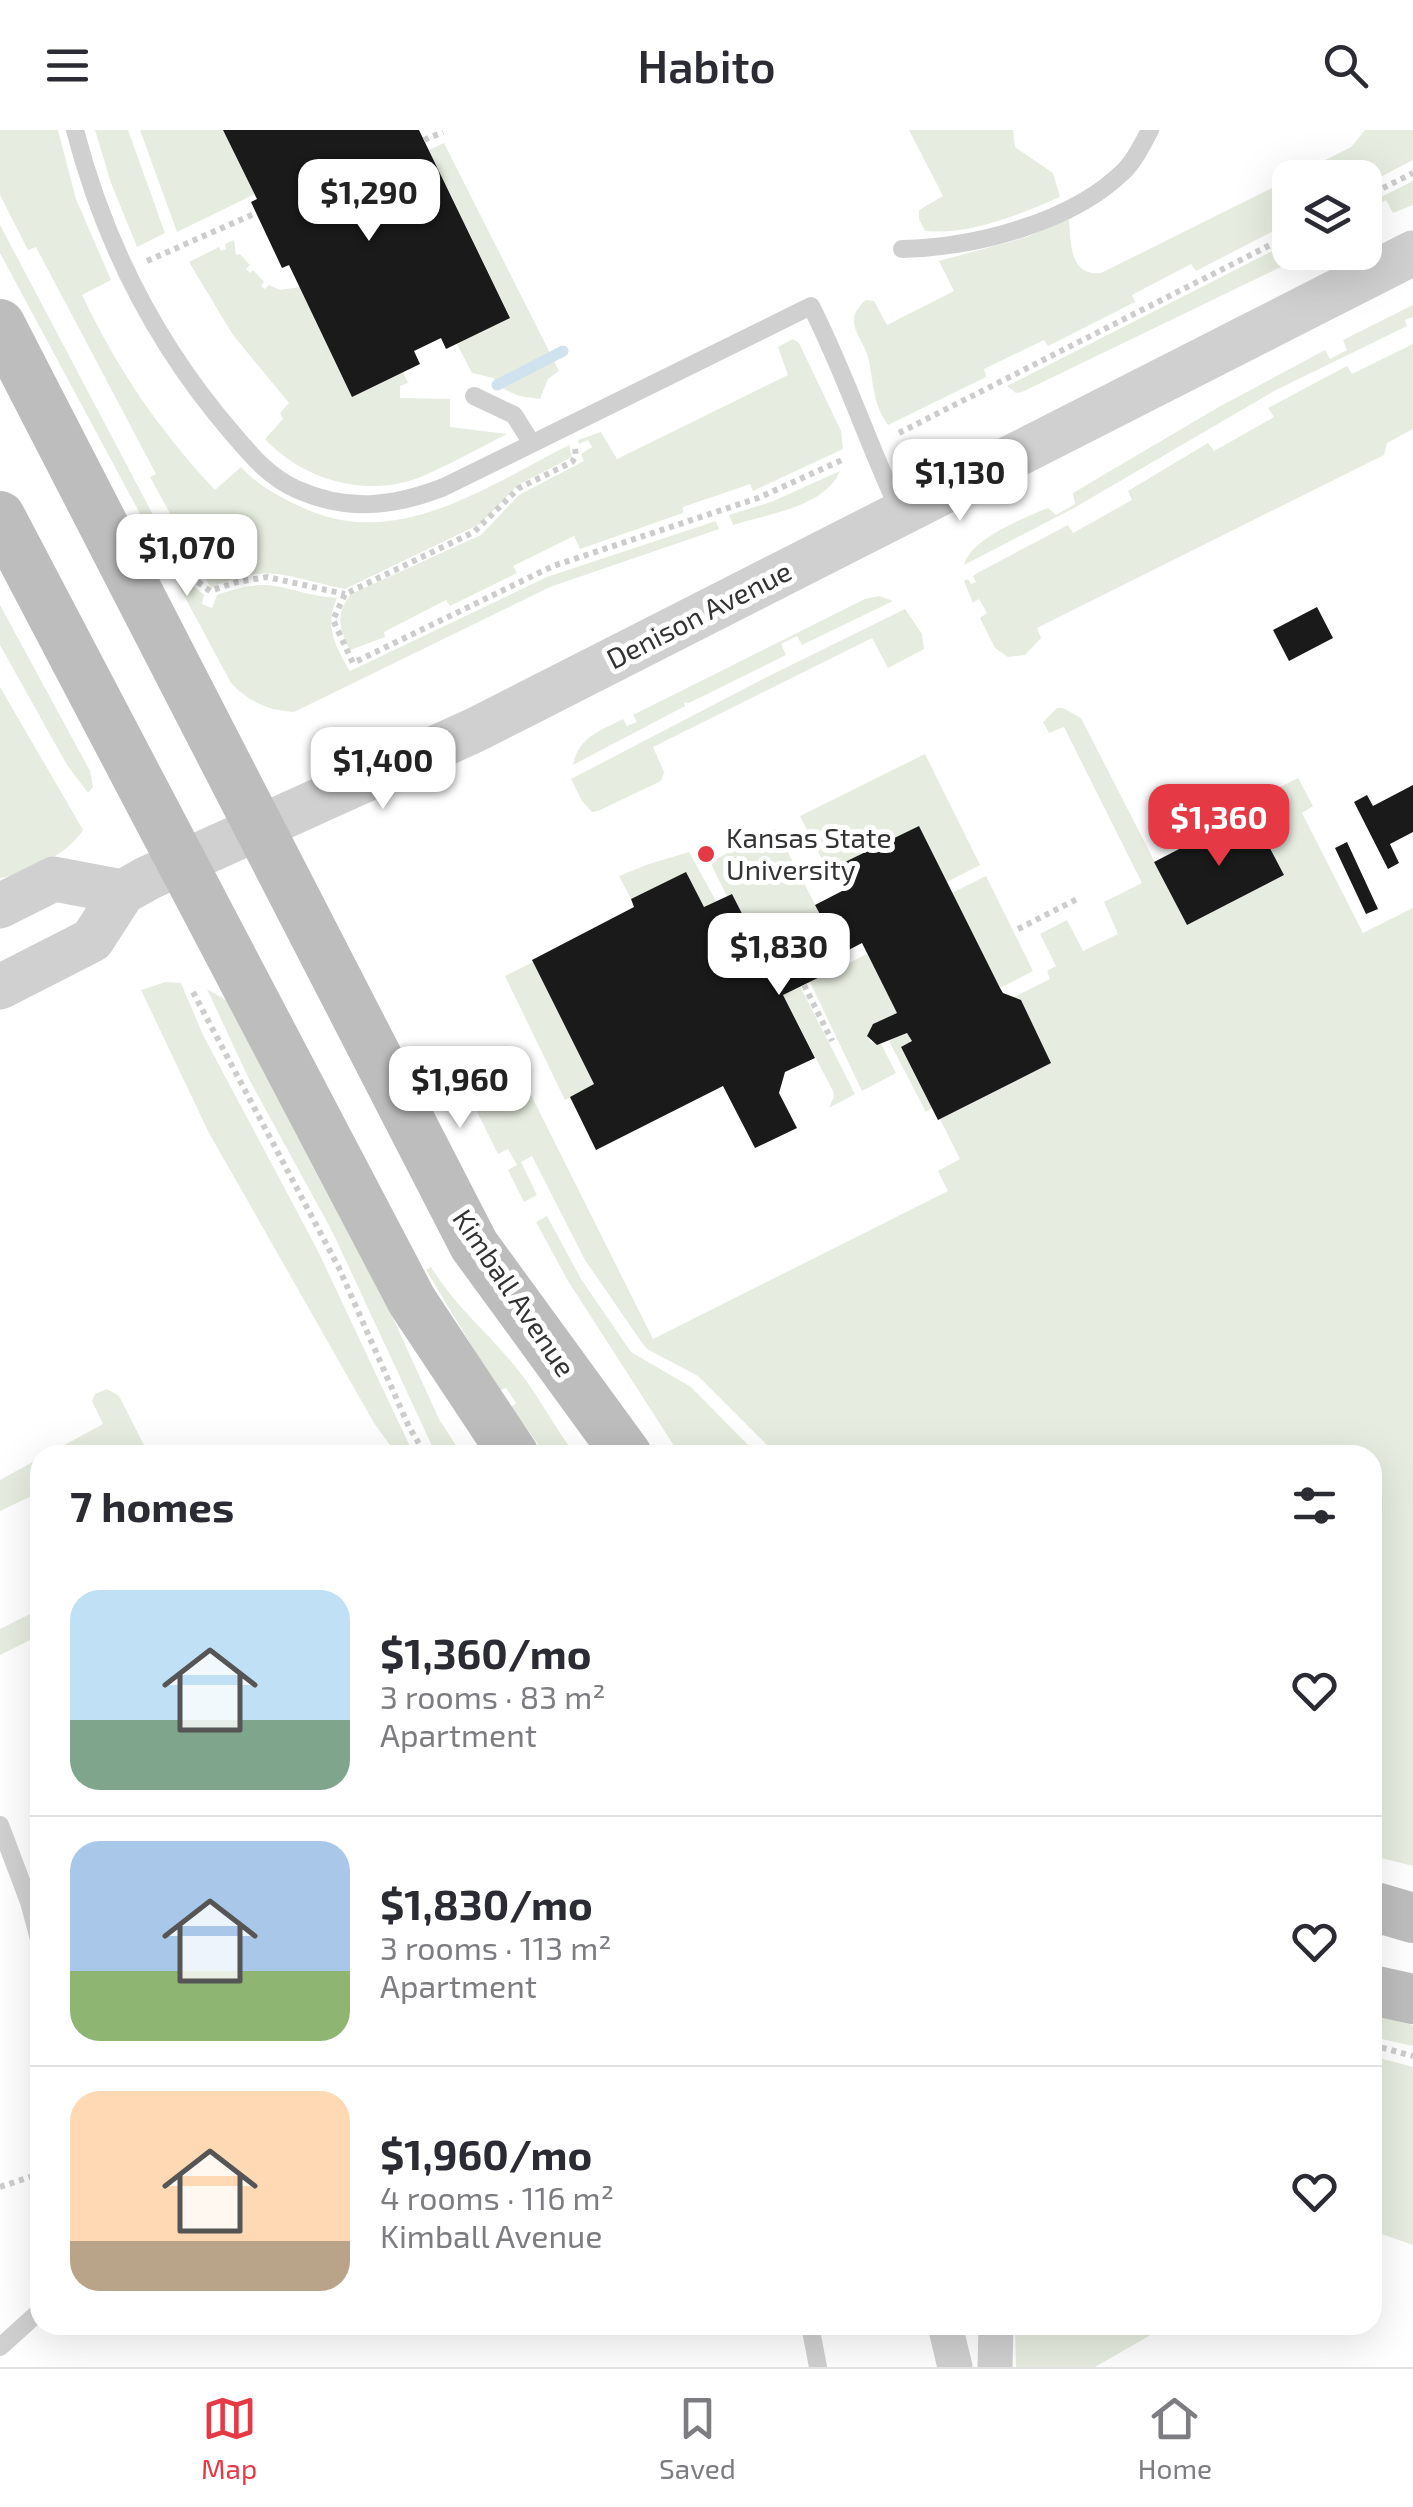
<!DOCTYPE html>
<meta charset="utf-8">
<style>
:root{--surface:#fff;--page:#f2f2f3;--text:#2b2b33;--muted:#7c7c81;--line:#e1e1e2;--accent:#e63946}
body{margin:0;font-family:"Exo 2",sans-serif;background:var(--page);color:var(--text);height:100vh;display:flex;flex-direction:column;font-size:38px;white-space:nowrap}
*{box-sizing:border-box;margin:0}
p{font-size:32px;color:var(--muted)}
.icon{flex:none;width:55px;height:55px;fill:none;stroke:currentColor;stroke-width:2;stroke-linecap:round;stroke-linejoin:round}
.map{position:relative;flex:1;overflow:hidden}
.sheet{position:absolute;left:30px;top:1315px;width:1352px;height:890px;display:flex;flex-direction:column;background:var(--surface);border-radius:30px;box-shadow:0 10px 40px #0002}
.sheet>*{flex:none}
.controls{position:absolute;left:1272px;top:30px;display:grid;gap:20px}
.controls a{display:grid;place-items:center;width:110px;height:110px;border-radius:20px;background:var(--surface);box-shadow:0 10px 40px #0002;font-size:50px}
.price{position:absolute;translate:-50% -85px;padding:0 22px;border-radius:20px;background:#fff;color:#222;font-size:32px;line-height:65px;filter:drop-shadow(0 2px 5px #0008)}
.price::after{content:'';position:absolute;left:50%;top:60px;width:30px;height:22px;margin-left:-15px;background:inherit;clip-path:polygon(0 0,100% 0,50% 100%)}
.price.on{background:var(--accent);color:#fff}
ul{padding:0;list-style:none}
li{display:flex;align-items:center;gap:30px;height:250px;padding:0 40px}
li+li{border-top:2px solid var(--line)}
li span{display:grid;place-items:center;flex:none;width:280px;height:200px;border-radius:30px;color:#555}
li>.icon{margin-inline-start:auto}
span .icon{width:120px;height:120px;fill:#fffc;stroke-width:1}
li b{font-size:42px}
h2{display:flex;justify-content:space-between;align-items:center;height:120px;padding:0 40px;font-size:42px}
header{display:flex;justify-content:space-between;align-items:center;height:130px;padding:0 40px;background:var(--surface);font-size:45px;font-weight:600}
.menu{display:flex;justify-content:space-around;align-items:center;height:140px;border-top:2px solid var(--line);background:var(--surface);font-size:28px;color:var(--muted)}
.menu a{display:grid;justify-items:center;gap:5px}
.menu .on{color:var(--accent)}
.map>svg:first-child{display:block}
</style>
<header><svg class="icon" aria-label="menu" viewBox="0 0 24 24"><path d="M4 6h16M4 12h16M4 18h16"/></svg>Habito<svg class="icon" aria-label="search" viewBox="0 0 24 24"><circle cx="10" cy="10" r="6"/><path d="M15 15l6 6"/></svg></header>
<div class="map">
<svg width="1413" height="2237" viewBox="0 0 1413 2237">
<rect width="100%" height="100%" fill="#fff"/>
<path fill="#e6ecdf" d="M0,0H58L76,69L111,150L82,165C118,240 158,299 215,360L241,337C258,355 274,364 297,375C393,424 484,358 569,315L572,327L518,355L480,394L345,459C290,448 266,431 211,458L150,347L156,344L36,117L28,120L0,65Z
M95,0H128L165,103L137,117L111,53Z
M140,0H223L255,64L177,102Z
M909,0H1013L1015,17L1053,43L1060,67C1018,85 971,105 925,101L919,89V80L943,66Z
M1365,0H1413V30L1365,55V48L1292,47L1351,17Z
M444,13L551,225L496,252L493,248L472,243L457,214L510,187L429,20Z
M1290,49V82L1276,89L1279,98L1196,141L1191,134L1132,165L1135,172L1048,216L1044,210L984,239L986,247L888,295C872,273 874,252 868,227C865,215 853,201 854,190C854,182 860,175 866,170L874,171L887,195L954,161L939,131L1027,107L1069,89C1071,112 1069,147 1101,143Z
M1413,51V75L1393,83L1386,70L1370,79L1376,91L1365,96V75Z
M0,95L188,451L204,465L202,474L212,478L217,465C277,443 283,464 337,468C324,496 335,516 350,541L547,447L716,391L719,399L550,457L294,582C268,580 249,572 231,553L0,123Z
M234,110L236,125L240,124L250,135L246,139L250,143L253,140L264,152L261,156L265,159L269,155L280,160L300,157L403,242L408,253L400,256V268L450,269V297L507,304C479,318 451,334 423,346C369,369 304,351 265,309L283,289L280,283L289,273L233,205L189,132L219,117L221,121L226,119L225,114Z
M1290,112V118L1276,126L1280,134L1297,126L1296,123H1310L1022,262L1016,263L1007,256Z
M1413,175V187L1405,190L1407,196L1274,261L1074,378L964,435C970,409 1024,388 1048,378L1056,385L1075,374L1073,363L1217,278L1325,220L1330,229L1347,220L1343,210Z
M793,209L799,213L841,301L843,319L753,361L750,354L683,377V383L580,419L574,406L513,436L517,443L450,476L446,470L384,502L385,507L350,520C339,499 335,484 351,464L481,405L519,365L584,331L581,324L592,317L588,310L579,314L578,310L601,302L617,329L788,245L778,217Z
M1413,214V299L1387,313L1384,325L1037,498L1041,508L1025,525L1008,527L995,518L980,488L987,483L979,469L973,473L964,451L968,449L971,454L976,452L973,446L979,442L1068,395L1073,403L1132,370L1128,361L1208,313L1214,321L1274,287L1268,278L1347,236L1352,244Z
M553,229L559,241L548,249L540,269L519,266L499,257Z
M840,341C825,377 767,384 733,395L729,385L771,372Z
M879,466L893,471L802,515L797,506L781,514L786,525L689,573L684,572L685,576L573,635C578,607 600,601 623,589L627,596L637,592L633,585L865,469Z
M0,475L90,641L93,657L88,663L67,635L0,515Z
M905,479L922,504L924,519L888,538L872,508L653,617L664,642L661,651L598,681L592,682L582,671L571,649L767,547Z
M0,557L83,700C69,723 27,745 0,748Z
M1057,578H1063L1081,588L1187,795L1284,745L1248,673L1298,648L1313,676L1302,683L1363,803L1413,778V1736L1373,1726L1372,1325H777L698,1246L647,1219L640,1210L585,1130L532,1026L521,1032L537,1065L524,1072L508,1040L517,1035L508,1019L498,1024L456,940L506,915L653,1209L948,1061L938,1041L960,1029L940,989L1051,933L1021,870L1014,867L1050,849L1047,841L1056,836L1040,804L1067,790L1083,821L1118,804L1104,772L1142,753L1064,597L1049,603L1043,592Z
M925,624L980,735L947,752L919,696L829,743L800,686Z
M776,699L822,788L760,819L732,764L727,766L710,732Z
M689,722L716,771L704,777L686,743L631,769L619,746L649,734Z
M986,746L1033,841L1000,858L952,763Z
M867,824L897,883L873,894L867,906L871,912L881,914L896,943L862,961L810,852Z
M533,832L594,954L565,970L505,846Z
M166,852L181,853L203,905L317,1119L414,1325H397L374,1293L209,1003L141,860Z
M800,856L855,964L829,978L834,966L833,961L783,865Z
M207,859L231,873L371,1140L439,1289L462,1325H437L433,1318L333,1103L249,949Z
M907,903L912,911L901,918L932,978L926,982L889,911Z
M547,1086L581,1149L631,1222L691,1257L758,1325H680L568,1151L536,1092Z
M431,1137C455,1177 490,1204 518,1240C540,1267 554,1298 576,1325H546L511,1277L516,1273L506,1258L499,1261L426,1140Z
M107,1259L119,1266L149,1325H46L103,1294L92,1271L95,1264Z
M40,1328V1362L0,1381V1350Z
M40,1479V1505L0,1525V1499Z
M1372,1885L1413,1895V1916L1373,1907Z
M1372,1926L1413,1937V2115L1373,2101Z
M1015,2195H1168L1095,2237H1016Z"/>
<g fill="none" stroke-linecap="round" stroke-linejoin="round">
<path stroke="#cfe2ee" stroke-width="11" d="M497,255L563,221"/>
</g>
<path fill="#1a1a1a" d="M223,0H419L510,188L446,219L441,208L414,221L420,234L352,267L289,135L282,138L251,72L257,69Z
M1317,477L1333,508L1289,531L1273,500Z
M1413,655V702L1390,714L1399,733L1388,739L1354,672L1367,665L1373,676Z
M1251,682L1284,745L1187,795L1154,732Z
M919,696L1000,858L1003,863L1021,870L1051,933L938,990L901,917L912,911L907,903L877,915L867,906L873,894L897,883L862,813L831,829L836,839L783,865L815,928L785,942L779,963L797,998L755,1018L723,956L596,1020L570,967L594,954L532,830L634,777L631,769L686,742L704,777L732,764L760,819L822,788L815,775L844,760L850,742L845,732Z
M1347,712L1378,779L1366,784L1335,718Z"/>
<g fill="none" stroke-linecap="round" stroke-linejoin="round">
<path stroke="#cdcdcd" stroke-width="6" stroke-dasharray="5 5" stroke-linecap="butt" d="M424,10L443,2
M1365,67L1413,43
M147,131L256,83
M899,303L1290,105
M575,319L576,326L572,332L519,358L474,402L345,464L333,490L353,533L553,436L758,368L842,330
M198,452L210,461L237,452L267,447L345,464
M1018,799L1079,768
M804,855L832,911
M193,862L339,1138L409,1297L426,1325
M1372,1915L1413,1926
M0,2057L39,2044"/>
<path stroke="#d0d0d0" stroke-width="18" d="M75,0C104,112 157,216 233,304C251,325 269,347 296,359C347,382 393,377 444,357L811,176C845,243 868,314 900,382
M902,119C975,117 1072,93 1125,40C1136,29 1143,13 1150,0
M474,266L514,285L531,312
M0,1695L29,1772L40,1813
M810,2195L818,2237
M0,2217L40,2181"/>
<path stroke="#d0d0d0" stroke-width="35" d="M945,2195L955,2237
M995,2237L996,2195"/>
<path stroke="#d0d0d0" stroke-width="45" d="M0,776L54,749L123,762
M0,857L92,810L123,762L148,748L475,600L1413,123"/>
<path stroke="#bdbdbd" stroke-width="50" d="M0,194L474,1115L627,1325
M0,386L412,1171L514,1325
M1372,1776L1413,1788
M1372,1860L1413,1869"/>
</g>
<circle fill="#e63946" stroke="#fff" stroke-width="4" cx="706" cy="724" r="10"/>
<g text-anchor="middle" stroke-width="10" stroke-linejoin="round" paint-order="stroke">
<g font-size="28" fill="#333" stroke="#fff">
<text transform="translate(699 485) rotate(-27)" y="10">Denison Avenue</text>
<text transform="translate(514 1163) rotate(56)" y="10">Kimball Avenue</text>
</g>
<g font-size="28" fill="#333" stroke="#fff" text-anchor="start">
<text x="726" y="718">Kansas State<tspan x="726" dy="32">University</tspan></text>
</g>
</g>
</svg>
<div class="controls">
<a><svg class="icon" aria-label="layers" viewBox="0 0 24 24"><path d="M12 4l9 5-9 5-9-5zM3 14l9 5 9-5"/></svg></a>
</div>
<b class="price" style="left:369px;top:114px">$1,290</b>
<b class="price" style="left:960px;top:394px">$1,130</b>
<b class="price" style="left:187px;top:469px">$1,070</b>
<b class="price" style="left:383px;top:682px">$1,400</b>
<b class="price on" style="left:1219px;top:739px">$1,360</b>
<b class="price" style="left:779px;top:868px">$1,830</b>
<b class="price" style="left:460px;top:1001px">$1,960</b>
<section class="sheet">
<h2>7 homes<svg class="icon" aria-label="filters" viewBox="0 0 24 24"><path d="M4 7h16M4 17h16"/><circle cx="9" cy="7" r="2"/><circle cx="15" cy="17" r="2"/></svg></h2>
<ul>
<li><span style="background:linear-gradient(#bfe0f5 65%,#7fa58c 0)"><svg class="icon" aria-label="home" viewBox="0 0 24 24"><path d="M3 11l9-7 9 7M6 9v11h12V9"/></svg></span><div><b>$1,360/mo</b><p>3 rooms · 83 m²</p><p>Apartment</p></div><svg class="icon" aria-label="heart" viewBox="0 0 24 24"><path d="M12 20l-8-8c-3-5 5-10 8-4 3-6 11-1 8 4z"/></svg></li>
<li><span style="background:linear-gradient(#a9c7e8 65%,#8fb573 0)"><svg class="icon" aria-label="home" viewBox="0 0 24 24"><path d="M3 11l9-7 9 7M6 9v11h12V9"/></svg></span><div><b>$1,830/mo</b><p>3 rooms · 113 m²</p><p>Apartment</p></div><svg class="icon" aria-label="heart" viewBox="0 0 24 24"><path d="M12 20l-8-8c-3-5 5-10 8-4 3-6 11-1 8 4z"/></svg></li>
<li><span style="background:linear-gradient(#ffd9b3 75%,#b9a48a 0)"><svg class="icon" aria-label="home" viewBox="0 0 24 24"><path d="M3 11l9-7 9 7M6 9v11h12V9"/></svg></span><div><b>$1,960/mo</b><p>4 rooms · 116 m²</p><p>Kimball Avenue</p></div><svg class="icon" aria-label="heart" viewBox="0 0 24 24"><path d="M12 20l-8-8c-3-5 5-10 8-4 3-6 11-1 8 4z"/></svg></li>
</ul>
</section>
</div>
<nav class="menu">
<a class="on"><svg class="icon" aria-label="map" viewBox="0 0 24 24"><path d="M3 6l6-2 6 2 6-2v14l-6 2-6-2-6 2zM9 4v14M15 6v14"/></svg>Map</a>
<a><svg class="icon" aria-label="saved" viewBox="0 0 24 24"><path d="M7 4h10v16l-5-4-5 4z"/></svg>Saved</a>
<a><svg class="icon" aria-label="home" viewBox="0 0 24 24"><path d="M3 11l9-7 9 7M6 9v11h12V9"/></svg>Home</a>
</nav>
